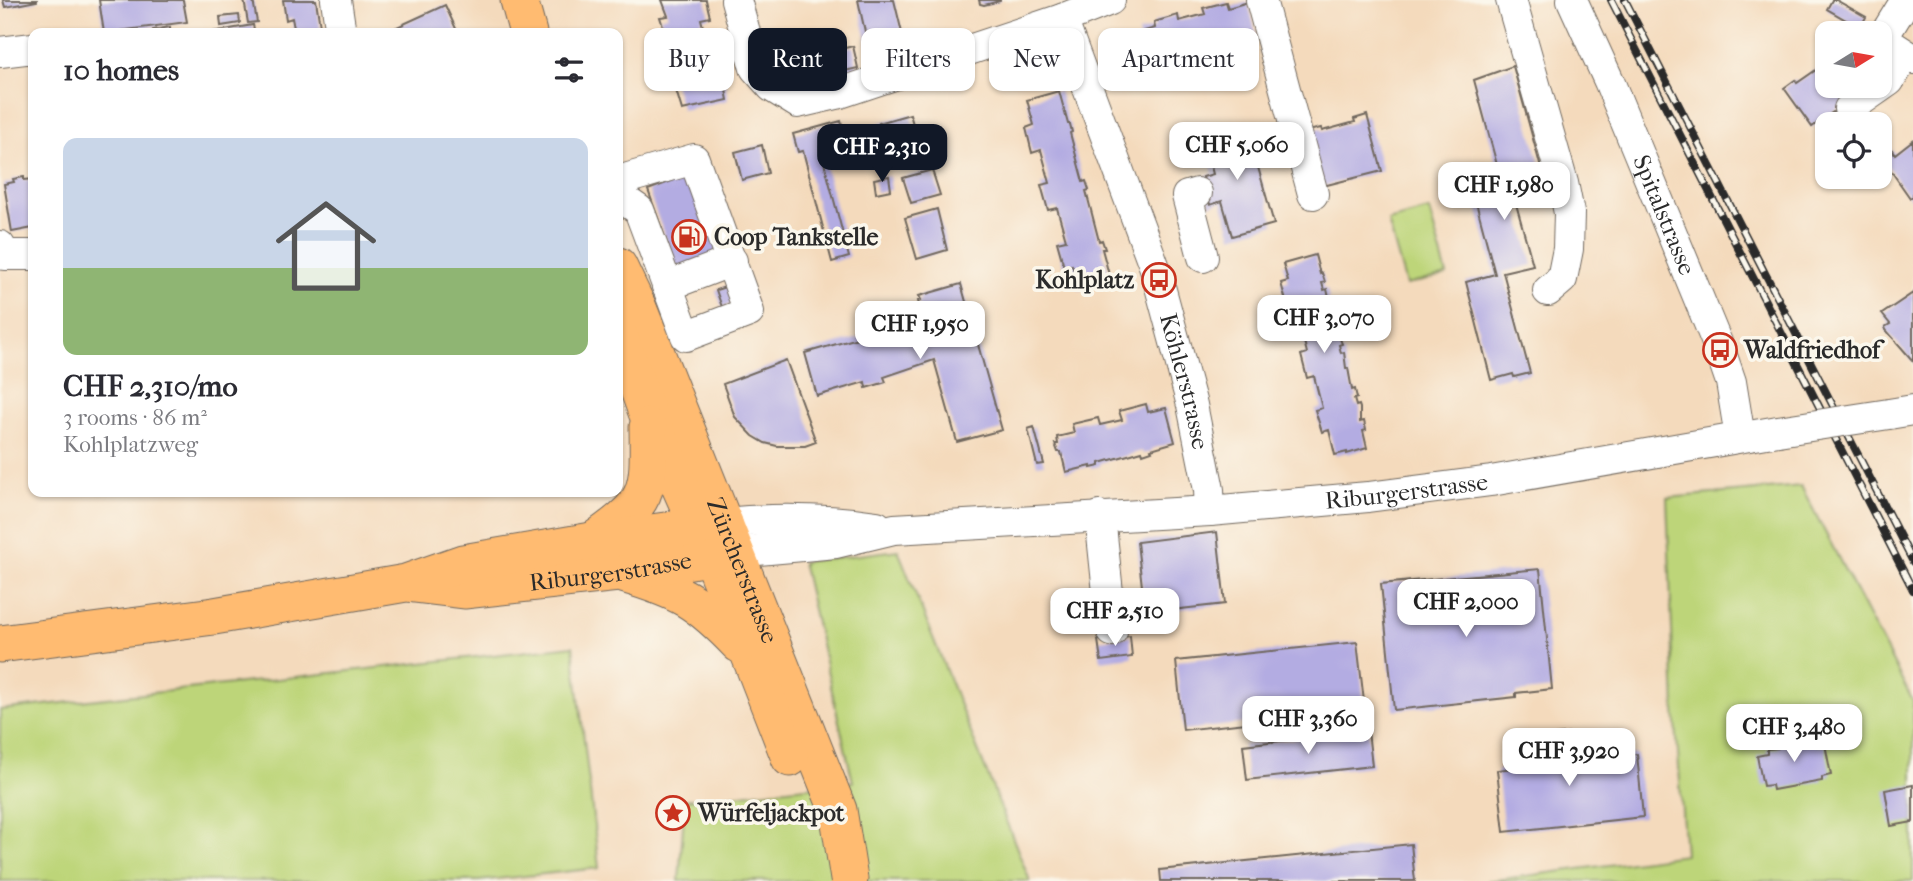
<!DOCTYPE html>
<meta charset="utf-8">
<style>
:root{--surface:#fff;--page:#f7f7f7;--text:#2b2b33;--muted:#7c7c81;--accent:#111827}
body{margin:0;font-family:"IM FELL French Canon",serif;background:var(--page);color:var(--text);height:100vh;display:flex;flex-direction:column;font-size:26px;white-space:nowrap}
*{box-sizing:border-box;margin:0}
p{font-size:23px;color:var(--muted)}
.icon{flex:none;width:38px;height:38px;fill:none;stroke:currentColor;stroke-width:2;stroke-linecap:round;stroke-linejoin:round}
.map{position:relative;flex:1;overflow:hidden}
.side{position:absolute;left:28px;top:28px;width:595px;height:469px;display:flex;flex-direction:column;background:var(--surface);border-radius:14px;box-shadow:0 2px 5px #0004}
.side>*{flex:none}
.guide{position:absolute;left:644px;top:28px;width:665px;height:63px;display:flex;gap:14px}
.needle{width:46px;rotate:79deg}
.controls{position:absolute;left:1815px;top:21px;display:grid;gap:14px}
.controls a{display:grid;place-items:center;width:77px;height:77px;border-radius:14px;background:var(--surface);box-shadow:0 2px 5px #0004;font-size:35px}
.price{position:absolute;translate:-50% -60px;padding:0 16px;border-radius:14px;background:#fff;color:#222;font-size:23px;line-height:46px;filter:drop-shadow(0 2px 4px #0008)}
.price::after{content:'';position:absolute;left:50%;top:42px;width:21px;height:16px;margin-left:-10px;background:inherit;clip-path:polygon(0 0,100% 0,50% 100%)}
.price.active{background:var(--accent);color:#fff}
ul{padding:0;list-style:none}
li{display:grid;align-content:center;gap:14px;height:371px;padding:0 35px}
li span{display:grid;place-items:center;height:217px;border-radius:14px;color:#555}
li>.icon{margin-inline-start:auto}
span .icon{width:126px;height:126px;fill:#fffc;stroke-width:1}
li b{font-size:30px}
h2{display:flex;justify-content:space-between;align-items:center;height:84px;padding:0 35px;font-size:30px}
.tag{padding:0 24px;border-radius:14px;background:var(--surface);box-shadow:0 2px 5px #0004;font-size:24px;line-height:63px}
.tag.active{background:var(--accent);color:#fff}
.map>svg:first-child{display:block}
</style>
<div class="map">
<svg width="1913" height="881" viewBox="0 0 1913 881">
<rect width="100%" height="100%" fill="#fbf7ec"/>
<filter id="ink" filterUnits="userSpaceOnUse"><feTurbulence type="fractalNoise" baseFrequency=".0143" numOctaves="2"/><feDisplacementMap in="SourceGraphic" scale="14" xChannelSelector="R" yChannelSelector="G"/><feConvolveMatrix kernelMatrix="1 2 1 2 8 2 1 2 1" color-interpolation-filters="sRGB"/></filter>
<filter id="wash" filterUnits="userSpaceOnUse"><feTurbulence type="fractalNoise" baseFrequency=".00686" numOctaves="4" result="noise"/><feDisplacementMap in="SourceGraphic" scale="28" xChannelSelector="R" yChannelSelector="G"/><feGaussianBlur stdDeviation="1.57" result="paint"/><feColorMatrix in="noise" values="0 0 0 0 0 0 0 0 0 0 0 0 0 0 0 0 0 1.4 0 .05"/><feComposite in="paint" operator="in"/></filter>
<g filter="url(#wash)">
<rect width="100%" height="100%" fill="#f4dabc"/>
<path fill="#bdd579" stroke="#748052" stroke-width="2" d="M1429,210L1447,275L1406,285L1388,221Z
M1801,486L1913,701V881H1487L1685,855L1675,709L1667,498Z
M898,550L1030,881H679L685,800L853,782L802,562Z
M573,646L599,868L479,881H0V710Z"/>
<g id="blocks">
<path fill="#b3ace2" d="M3,0H37V1L5,7Z
M99,0H183L187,22L104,33Z
M244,0H253L257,22L248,23Z
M283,0H316L321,33H295L292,18L286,20Z
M662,0H706L710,17L701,19L706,39L703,40L712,78L723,75L728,100L682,110L672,77H670L667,64H669L662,41L667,39L660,17L668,16Z
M858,0H894L904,41L869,50Z
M979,0H1000V1L984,5L980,4Z
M1832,0H1836L1866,17L1860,28L1827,9Z
M1226,2L1228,8L1248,2L1257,38L1239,43L1240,45L1226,50L1227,53L1213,57L1211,51L1193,55L1190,59L1181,61L1182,66L1168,70L1165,63L1147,68L1138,33L1155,28L1154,22L1178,15L1179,21L1205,14L1203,8Z
M445,5L458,33H384Z
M239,15L240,23L221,26L220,17Z
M253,25L255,33H212V32Z
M170,27V33H153V30Z
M853,46L858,68L818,77L813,56Z
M1112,52L1118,79L1111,80L1106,53Z
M1827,57V86H1856L1861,92L1812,127L1784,88L1795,80L1797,83L1823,65L1821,62Z
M1513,66L1544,179L1511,186L1533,265L1503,272L1530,373L1514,377L1513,374L1491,380L1466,282L1495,274L1474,195L1503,187L1474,80Z
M1059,91L1068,124H1070L1072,132L1070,133L1083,182L1086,181L1089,190L1086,191L1099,241L1102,240L1105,249H1102L1111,282L1079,290L1072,265L1064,267L1057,242L1066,240L1057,208L1048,210L1041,185L1050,183L1041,150L1032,153L1026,128L1034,125L1027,100Z
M910,114L922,155L891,164L879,123Z
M1367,115L1382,171L1319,187L1308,131L1321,128L1322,131L1355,122L1354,119Z
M841,121L846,139L820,147L849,257L832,262L803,151L798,152L793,134Z
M1247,128L1274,224L1232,236L1222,201L1210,205L1203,177L1213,174L1204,140Z
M1913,140V196L1910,198L1882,158L1892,150L1895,154Z
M762,145L768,173L742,180L735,152Z
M932,170L940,195L911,203L903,178Z
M693,173L727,255L678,273L648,190Z
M889,176L891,190L876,193L874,179Z
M24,177V180L33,179V228L12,232L4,184L14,182L13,179Z
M937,209L947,250L917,259L905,218Z
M1315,255L1320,274L1322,273L1325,282L1322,283L1324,290L1327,289L1329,298L1327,299L1329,306H1332L1334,314L1331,315L1342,344L1339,345L1341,353L1344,352L1346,368H1348L1352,390L1355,389L1357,398L1354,399L1356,406L1359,405L1360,408V422L1364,421L1366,430L1363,431L1367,448L1347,454V452L1335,455L1329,430L1322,432L1315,410L1322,408L1314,376L1307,378L1301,355L1307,353L1299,322L1292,323L1281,283L1288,281L1283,264Z
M735,284L741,301L722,307L716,290Z
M961,284L1002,430L957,442L934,360L884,377L886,382L866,388L865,382L817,396L805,353L900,326L901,330L924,324L918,301L921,300L919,296Z
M1913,293V361L1886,330L1885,327L1890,324L1882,314Z
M786,360L816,442L805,446H777L765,443L753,436L735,417L723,384Z
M1146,404L1148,412L1166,408L1175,442L1151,449L1152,451L1143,454L1142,451L1100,463V466L1091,468V466L1066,472L1061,452H1058L1055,444H1058L1057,437L1074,433L1072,424L1098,418L1100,425L1122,420L1119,411Z
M1034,427L1044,464L1037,465L1028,429Z
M1217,532L1225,604L1145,613L1137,542Z
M1540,569L1552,689L1516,693V697L1394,710L1381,584Z
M1130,636L1132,657L1101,661L1098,640Z
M1357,642L1365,710L1183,730L1176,661Z
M1368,731L1372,766L1247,780L1243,745Z
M1574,733L1577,760L1637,754L1643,817L1504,832L1497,770L1538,765L1535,737Z
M1803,738L1804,743L1816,741L1817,746L1825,744L1831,775L1822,777V781L1773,790L1772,785L1763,786L1757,756L1767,754V749L1778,748L1777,743Z
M1913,785V822L1891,826L1885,790Z
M1411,844L1415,881H1161L1160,870Z"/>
</g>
</g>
<g filter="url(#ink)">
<use href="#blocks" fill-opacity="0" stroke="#71685e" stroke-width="2"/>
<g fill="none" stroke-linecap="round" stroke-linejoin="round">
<g stroke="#71685e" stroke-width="32">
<g id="minor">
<path d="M336,0L341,33"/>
<path d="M736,0L755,68L772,87L798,103L837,94L1062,19L1110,0"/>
<path d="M1261,0L1313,194"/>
<path d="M1511,0L1563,183L1569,213L1568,249L1562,279L1548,291"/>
<path id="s1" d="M1572,0L1609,81L1720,350L1731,382L1740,437"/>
<path d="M1906,0L1882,39L1913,59"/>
<path id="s2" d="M1062,19L1155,268L1192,405L1209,490L1210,511"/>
<path d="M0,52L33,48"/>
<path d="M1849,109L1889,81L1906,55"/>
<path d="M618,181L694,159L749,312L686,336L639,210L626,201L618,202"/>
<path d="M1197,193L1187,196L1203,257"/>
<path d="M0,246L5,255H33"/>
<path d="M667,286L732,261"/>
<path d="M1889,414L1913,410"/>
<path d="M1100,516L1112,631"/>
<path d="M724,523C775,518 826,519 877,526"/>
<path id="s3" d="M736,552L836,543L894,529L1210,511L1368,497L1491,481L1778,431"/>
</g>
</g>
<g stroke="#71685e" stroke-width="39">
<g id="major">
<path d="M519,0L528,33"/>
<path id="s4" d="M618,266L638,308L838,810L849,879"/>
<path d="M618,333L647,412L711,556L790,758"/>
<path d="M596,539C650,501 649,492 648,427"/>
<path d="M623,574C680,591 697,600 739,644"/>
<path id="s5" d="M414,584L464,590L618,573L735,552"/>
<path d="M0,644L214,616L406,583L463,563L592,541L724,523"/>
</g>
</g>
<use href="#minor" stroke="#fff" stroke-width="30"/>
<use href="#major" stroke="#ffbb71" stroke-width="37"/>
<g stroke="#2b2b2b" stroke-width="8">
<path id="rail" d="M1611,0L1913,590
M1625,0L1913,562"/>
</g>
<use href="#rail" stroke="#fbf7ec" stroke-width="5" stroke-dasharray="16" stroke-linecap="butt"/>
<g stroke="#71685e" stroke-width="32" stroke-linecap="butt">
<path id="minor-bridge" d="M1778,431L1889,414"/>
</g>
<use href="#minor-bridge" stroke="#fff" stroke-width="30"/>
</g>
</g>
<defs>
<g id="fuel-ring" transform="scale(1.75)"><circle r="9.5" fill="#fbf7ec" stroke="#c8321e" stroke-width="1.5"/><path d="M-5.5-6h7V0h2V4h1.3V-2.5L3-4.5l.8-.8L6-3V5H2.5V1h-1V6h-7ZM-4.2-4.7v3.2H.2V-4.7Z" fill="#c8321e"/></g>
<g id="bus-ring" transform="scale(1.75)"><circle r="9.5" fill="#fbf7ec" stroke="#c8321e" stroke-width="1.5"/><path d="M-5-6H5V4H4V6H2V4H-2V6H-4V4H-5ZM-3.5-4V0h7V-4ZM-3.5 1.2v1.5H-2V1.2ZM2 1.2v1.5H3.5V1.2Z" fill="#c8321e"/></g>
<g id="sight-ring" transform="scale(1.75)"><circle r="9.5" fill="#fbf7ec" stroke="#c8321e" stroke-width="1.5"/><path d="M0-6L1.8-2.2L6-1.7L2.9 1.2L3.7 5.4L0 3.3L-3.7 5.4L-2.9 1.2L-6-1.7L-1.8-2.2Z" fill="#c8321e"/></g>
</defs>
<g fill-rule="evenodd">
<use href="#fuel-ring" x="689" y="237"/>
<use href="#bus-ring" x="1159" y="280"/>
<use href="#bus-ring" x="1720" y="350"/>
<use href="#sight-ring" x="673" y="813"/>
</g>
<g text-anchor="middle" stroke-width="7" stroke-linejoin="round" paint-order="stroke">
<g font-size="24" fill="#2b2b2b" stroke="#fbf7ec">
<text dy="8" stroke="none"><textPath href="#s1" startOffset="234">Spitalstrasse</textPath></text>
<text dy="8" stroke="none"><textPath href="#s2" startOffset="383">Köhlerstrasse</textPath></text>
<text dy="8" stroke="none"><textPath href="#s3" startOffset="674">Riburgerstrasse</textPath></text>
<text dy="8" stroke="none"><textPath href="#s5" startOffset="198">Riburgerstrasse</textPath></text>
<text dy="8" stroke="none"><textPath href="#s4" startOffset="329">Zürcherstrasse</textPath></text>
</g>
<g font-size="24" font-weight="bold" fill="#2b2b2b" stroke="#fbf7ec" text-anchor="start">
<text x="714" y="245">Coop Tankstelle</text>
<text x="1134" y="288" text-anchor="end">Kohlplatz</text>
<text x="1744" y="358">Waldfriedhof</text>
<text x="698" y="821">Würfeljackpot</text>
</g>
</g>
</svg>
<div class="controls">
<a><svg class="needle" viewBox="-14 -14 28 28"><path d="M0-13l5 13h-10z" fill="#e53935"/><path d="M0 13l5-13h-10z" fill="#7c7c81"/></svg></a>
<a><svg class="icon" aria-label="locate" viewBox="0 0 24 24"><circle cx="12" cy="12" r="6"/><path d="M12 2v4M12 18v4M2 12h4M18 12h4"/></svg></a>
</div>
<b class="price" style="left:1237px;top:182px">CHF 5,060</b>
<b class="price active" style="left:882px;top:184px">CHF 2,310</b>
<b class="price" style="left:1504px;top:222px">CHF 1,980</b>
<b class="price" style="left:1324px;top:355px">CHF 3,070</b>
<b class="price" style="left:920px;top:361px">CHF 1,950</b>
<b class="price" style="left:1466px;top:639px">CHF 2,000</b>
<b class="price" style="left:1115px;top:648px">CHF 2,510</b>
<b class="price" style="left:1308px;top:756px">CHF 3,360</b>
<b class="price" style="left:1794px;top:764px">CHF 3,480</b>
<b class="price" style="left:1569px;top:788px">CHF 3,920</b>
<div class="guide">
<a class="tag">Buy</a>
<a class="tag active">Rent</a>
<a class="tag">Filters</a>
<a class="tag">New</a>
<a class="tag">Apartment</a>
</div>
<section class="side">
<h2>10 homes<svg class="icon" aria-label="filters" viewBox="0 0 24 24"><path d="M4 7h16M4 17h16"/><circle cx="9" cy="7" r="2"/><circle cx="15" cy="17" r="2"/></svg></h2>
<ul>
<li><span style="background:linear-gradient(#c9d6e8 60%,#8fb573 0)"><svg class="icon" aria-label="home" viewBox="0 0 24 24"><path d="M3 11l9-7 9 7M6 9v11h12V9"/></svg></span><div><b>CHF 2,310/mo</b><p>3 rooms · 86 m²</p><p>Kohlplatzweg</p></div></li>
</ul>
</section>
</div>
